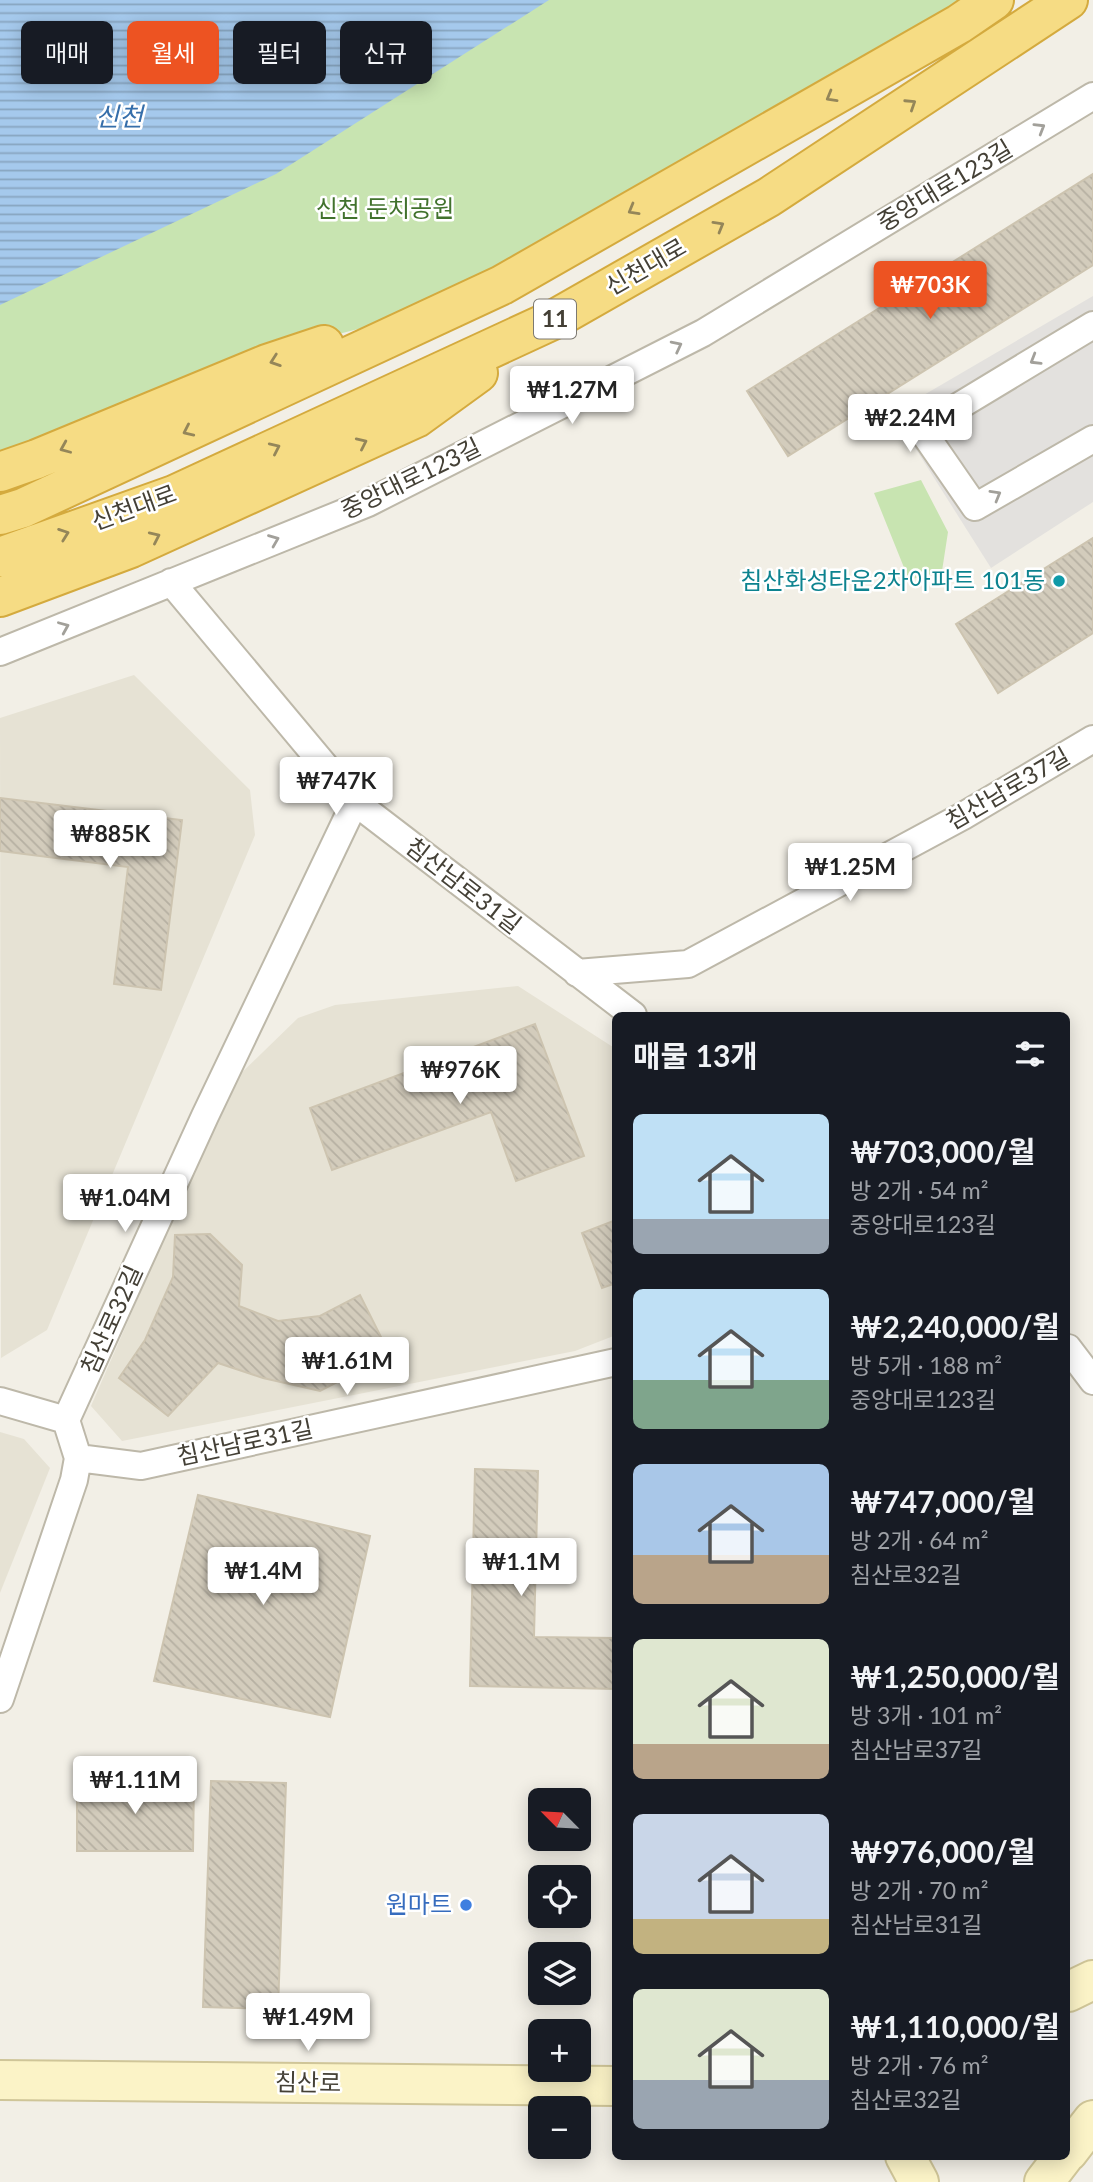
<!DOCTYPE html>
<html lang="ko">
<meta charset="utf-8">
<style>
:root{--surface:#171b24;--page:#20242c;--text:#f1f3f6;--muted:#9ea1a6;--accent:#ed5322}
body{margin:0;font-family:Lato,"Noto Sans KR",sans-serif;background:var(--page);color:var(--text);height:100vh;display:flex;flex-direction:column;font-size:26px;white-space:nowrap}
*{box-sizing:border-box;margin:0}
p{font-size:23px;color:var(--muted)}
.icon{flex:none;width:38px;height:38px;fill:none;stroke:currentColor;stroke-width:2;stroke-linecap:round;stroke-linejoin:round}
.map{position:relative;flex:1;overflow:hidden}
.side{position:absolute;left:612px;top:1012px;width:458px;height:1148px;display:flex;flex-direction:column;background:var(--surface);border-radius:10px;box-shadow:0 4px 18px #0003}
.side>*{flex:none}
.top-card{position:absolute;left:21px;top:21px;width:486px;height:63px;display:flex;gap:14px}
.needle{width:46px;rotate:294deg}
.buttons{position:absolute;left:528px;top:1788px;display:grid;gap:14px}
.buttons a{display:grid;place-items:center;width:63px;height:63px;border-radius:10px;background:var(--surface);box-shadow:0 4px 18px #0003;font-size:35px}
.price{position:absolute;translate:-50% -60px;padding:0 16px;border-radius:7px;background:#fff;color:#222;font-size:23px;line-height:46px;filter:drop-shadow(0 2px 4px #0008)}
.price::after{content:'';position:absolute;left:50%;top:42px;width:21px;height:16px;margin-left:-10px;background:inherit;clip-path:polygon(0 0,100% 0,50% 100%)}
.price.active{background:var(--accent);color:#fff}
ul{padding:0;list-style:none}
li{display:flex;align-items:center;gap:21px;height:175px;padding:0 21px}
li span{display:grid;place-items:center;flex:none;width:196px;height:140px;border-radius:10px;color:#555}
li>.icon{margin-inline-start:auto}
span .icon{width:84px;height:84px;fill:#fffc;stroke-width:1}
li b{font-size:30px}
h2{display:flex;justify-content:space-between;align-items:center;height:84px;padding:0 21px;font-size:30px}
.pill{padding:0 24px;border-radius:10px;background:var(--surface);box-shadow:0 4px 18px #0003;font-size:24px;line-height:63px}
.pill.active{background:var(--accent);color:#fff}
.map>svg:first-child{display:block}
</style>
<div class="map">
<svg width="1093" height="2182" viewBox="0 0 1093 2182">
<defs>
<pattern id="water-rules" width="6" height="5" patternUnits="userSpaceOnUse" patternTransform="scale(1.75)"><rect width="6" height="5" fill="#a5c9ec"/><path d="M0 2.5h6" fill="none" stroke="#88a5c0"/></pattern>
<pattern id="building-back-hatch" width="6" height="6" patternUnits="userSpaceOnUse" patternTransform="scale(1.75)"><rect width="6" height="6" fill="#d3ccbc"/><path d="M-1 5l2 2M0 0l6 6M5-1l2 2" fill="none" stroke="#b6b0a2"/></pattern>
</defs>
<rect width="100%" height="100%" fill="#f2efe6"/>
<path fill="#e6e2d4" d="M134,675L250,790L255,835L47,1330L1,1358L0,718Z
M518,986L616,1049V1335L575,1351L122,1441L91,1406L232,1082L298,1018L335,1005Z
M0,1432L24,1439L50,1468L0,1593Z"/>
<path fill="#c8e4b1" d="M539,0H974L421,313L217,365L0,466V300Z
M921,480L948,532L942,571L909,580L874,493Z"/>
<path fill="#e3e1de" d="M1093,296V502L991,568L893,413Z"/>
<path fill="url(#water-rules)" d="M0,0H549L276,174L0,305Z"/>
<path fill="url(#building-back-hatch)" stroke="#cdc4b0" stroke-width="2" d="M1093,174V265L788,456L747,391Z
M1093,538V633L998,693L956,624Z
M0,798L182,820L161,990L114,984L128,867L0,851Z
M535,1024L584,1156L516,1181L491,1112L332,1170L310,1108Z
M616,1220V1283L602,1288L582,1233Z
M210,1234L242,1265L239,1306L278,1321L320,1316L360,1295L390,1355L320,1391L263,1378L218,1363L168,1416L119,1378L145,1340L173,1277L175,1235Z
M475,1469L538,1471L534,1637L616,1638V1689L470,1686Z
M198,1495L370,1536L330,1717L154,1681Z
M77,1781H194L193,1851H77Z
M211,1781L286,1783L278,2009L203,2007Z"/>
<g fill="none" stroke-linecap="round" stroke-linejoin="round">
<g stroke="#bdb8a9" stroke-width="30">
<path id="minor" d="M1093,325L921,429L975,507L1093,439
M171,582L355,802L633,1015
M0,652L368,503L703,333L1093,96
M577,973L688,964L963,816L1093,739
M1068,1348L1093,1381
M0,1401L66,1420
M78,1458L141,1466L616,1362
M0,1699L74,1480L78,1458L66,1420L205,1116L355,802"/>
</g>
<g stroke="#cfc598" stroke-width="42">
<path id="secondary" d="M1068,1992L1093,1980
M0,2080L616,2086
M1068,2152L1093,2120
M905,2156L919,2182
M1044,2182L1064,2156"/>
</g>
<g stroke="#d4aa3e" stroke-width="42">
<path id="trunk" d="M0,472L37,459L267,364L324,345
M0,515L23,508L502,285L959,24L994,0
M0,557L174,495L555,319L769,197L1068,0
M0,597L131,548L416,418L478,373"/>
</g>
<use href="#minor" stroke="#fff" stroke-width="26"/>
<use href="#secondary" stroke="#fbf3c7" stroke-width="38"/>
<use href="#trunk" stroke="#f6dc84" stroke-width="38"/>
</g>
<defs><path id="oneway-chevron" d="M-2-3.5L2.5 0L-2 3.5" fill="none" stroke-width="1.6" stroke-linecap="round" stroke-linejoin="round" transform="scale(1.75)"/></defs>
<g stroke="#948659">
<use href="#oneway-chevron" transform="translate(831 97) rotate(150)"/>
<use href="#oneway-chevron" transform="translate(911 104) rotate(-33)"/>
<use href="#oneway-chevron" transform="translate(633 210) rotate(150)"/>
<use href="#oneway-chevron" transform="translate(719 226) rotate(-30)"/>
<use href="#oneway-chevron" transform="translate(275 361) rotate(161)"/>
<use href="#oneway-chevron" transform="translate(188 431) rotate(155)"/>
<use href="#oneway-chevron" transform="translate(362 443) rotate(-25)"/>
<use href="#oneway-chevron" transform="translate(65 448) rotate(157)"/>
<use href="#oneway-chevron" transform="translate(275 448) rotate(-25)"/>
<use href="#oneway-chevron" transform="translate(64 534) rotate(-20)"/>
<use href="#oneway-chevron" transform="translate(155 537) rotate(-25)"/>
</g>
<g stroke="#a2a09a">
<use href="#oneway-chevron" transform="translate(1040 128) rotate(-31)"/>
<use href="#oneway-chevron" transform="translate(677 346) rotate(-27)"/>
<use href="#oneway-chevron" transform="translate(1035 360) rotate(149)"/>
<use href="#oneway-chevron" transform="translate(996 495) rotate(-30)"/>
<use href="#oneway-chevron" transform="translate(274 540) rotate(-22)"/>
<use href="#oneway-chevron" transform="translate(64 627) rotate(-23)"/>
</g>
<circle fill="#0f9aa8" stroke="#fff" stroke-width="2.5" cx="1059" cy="581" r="7"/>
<circle fill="#3f7fe0" stroke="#fff" stroke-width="2.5" cx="466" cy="1905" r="7"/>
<g text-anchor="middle" stroke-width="5" stroke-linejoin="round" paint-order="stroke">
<rect fill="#fff" stroke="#7c7972" stroke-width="2" x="534" y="299.5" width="42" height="39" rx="5"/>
<g font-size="23" font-weight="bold" fill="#444036">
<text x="555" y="327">11</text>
</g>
<g font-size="24" fill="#444036" stroke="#fff">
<text transform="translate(945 186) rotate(-31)" y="8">중앙대로123길</text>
<text transform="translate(646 267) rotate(-30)" y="8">신천대로</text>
<text transform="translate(411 479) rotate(-26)" y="8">중앙대로123길</text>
<text transform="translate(134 508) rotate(-20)" y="8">신천대로</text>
<text transform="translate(1008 789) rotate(-30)" y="8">침산남로37길</text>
<text transform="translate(463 886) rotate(38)" y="8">침산남로31길</text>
<text transform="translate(112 1320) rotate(-66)" y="8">침산로32길</text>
<text transform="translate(245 1443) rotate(-12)" y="8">침산남로31길</text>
<text transform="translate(308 2083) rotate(1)" y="8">침산로</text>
</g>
<g font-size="24" fill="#41722d" stroke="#fff">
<text x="385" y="217">신천 둔치공원</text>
</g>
<g font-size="24" fill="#0d838f" stroke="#fff" text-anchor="end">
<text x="1045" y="589">침산화성타운2차아파트 101동</text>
</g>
<g font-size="24" fill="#366cbe" stroke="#fff" text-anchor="end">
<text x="452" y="1913">원마트</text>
</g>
<g font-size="26" font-style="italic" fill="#356eaa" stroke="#fff">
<text x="119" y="126">신천</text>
</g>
</g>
</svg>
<div class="buttons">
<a><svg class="needle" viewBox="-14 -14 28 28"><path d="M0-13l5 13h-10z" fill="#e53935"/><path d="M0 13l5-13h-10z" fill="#9ea1a6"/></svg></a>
<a><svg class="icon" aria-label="locate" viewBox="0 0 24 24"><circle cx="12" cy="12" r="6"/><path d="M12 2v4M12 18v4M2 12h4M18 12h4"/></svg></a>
<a><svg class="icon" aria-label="layers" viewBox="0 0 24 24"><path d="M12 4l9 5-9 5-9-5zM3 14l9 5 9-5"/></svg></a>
<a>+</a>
<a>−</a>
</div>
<b class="price active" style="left:930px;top:321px">₩703K</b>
<b class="price" style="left:572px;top:426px">₩1.27M</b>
<b class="price" style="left:910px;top:454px">₩2.24M</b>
<b class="price" style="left:336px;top:817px">₩747K</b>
<b class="price" style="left:110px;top:870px">₩885K</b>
<b class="price" style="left:850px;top:903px">₩1.25M</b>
<b class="price" style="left:460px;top:1106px">₩976K</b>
<b class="price" style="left:125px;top:1234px">₩1.04M</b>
<b class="price" style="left:347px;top:1397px">₩1.61M</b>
<b class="price" style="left:521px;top:1598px">₩1.1M</b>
<b class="price" style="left:263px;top:1607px">₩1.4M</b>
<b class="price" style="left:135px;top:1816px">₩1.11M</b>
<b class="price" style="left:308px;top:2053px">₩1.49M</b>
<div class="top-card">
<a class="pill">매매</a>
<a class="pill active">월세</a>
<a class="pill">필터</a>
<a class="pill">신규</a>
</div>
<section class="side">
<h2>매물 13개<svg class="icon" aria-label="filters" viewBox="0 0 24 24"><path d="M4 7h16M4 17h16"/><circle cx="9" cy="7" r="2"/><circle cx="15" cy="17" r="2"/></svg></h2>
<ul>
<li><span style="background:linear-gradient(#bfe0f5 75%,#9aa5b1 0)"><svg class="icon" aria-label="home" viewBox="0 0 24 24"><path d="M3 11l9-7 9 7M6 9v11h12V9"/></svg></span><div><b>₩703,000/월</b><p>방 2개 · 54 m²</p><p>중앙대로123길</p></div></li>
<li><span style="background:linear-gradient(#bfe0f5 65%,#7fa58c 0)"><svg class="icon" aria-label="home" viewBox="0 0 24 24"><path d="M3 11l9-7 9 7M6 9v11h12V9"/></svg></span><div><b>₩2,240,000/월</b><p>방 5개 · 188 m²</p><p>중앙대로123길</p></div></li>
<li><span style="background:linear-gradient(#a9c7e8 65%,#b9a48a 0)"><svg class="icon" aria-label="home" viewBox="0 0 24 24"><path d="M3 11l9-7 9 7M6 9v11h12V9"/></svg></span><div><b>₩747,000/월</b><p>방 2개 · 64 m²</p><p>침산로32길</p></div></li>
<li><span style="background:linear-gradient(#dfe7d0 75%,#b9a48a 0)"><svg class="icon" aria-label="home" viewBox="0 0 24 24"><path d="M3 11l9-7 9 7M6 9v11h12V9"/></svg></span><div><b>₩1,250,000/월</b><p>방 3개 · 101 m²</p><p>침산남로37길</p></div></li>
<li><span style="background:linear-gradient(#c9d6e8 75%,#c2b280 0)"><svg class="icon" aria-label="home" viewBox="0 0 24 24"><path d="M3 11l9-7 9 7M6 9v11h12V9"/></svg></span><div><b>₩976,000/월</b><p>방 2개 · 70 m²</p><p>침산남로31길</p></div></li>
<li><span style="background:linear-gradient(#dfe7d0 65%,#9aa5b1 0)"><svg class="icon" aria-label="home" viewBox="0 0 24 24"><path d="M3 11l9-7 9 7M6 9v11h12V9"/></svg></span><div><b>₩1,110,000/월</b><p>방 2개 · 76 m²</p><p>침산로32길</p></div></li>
</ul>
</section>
</div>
